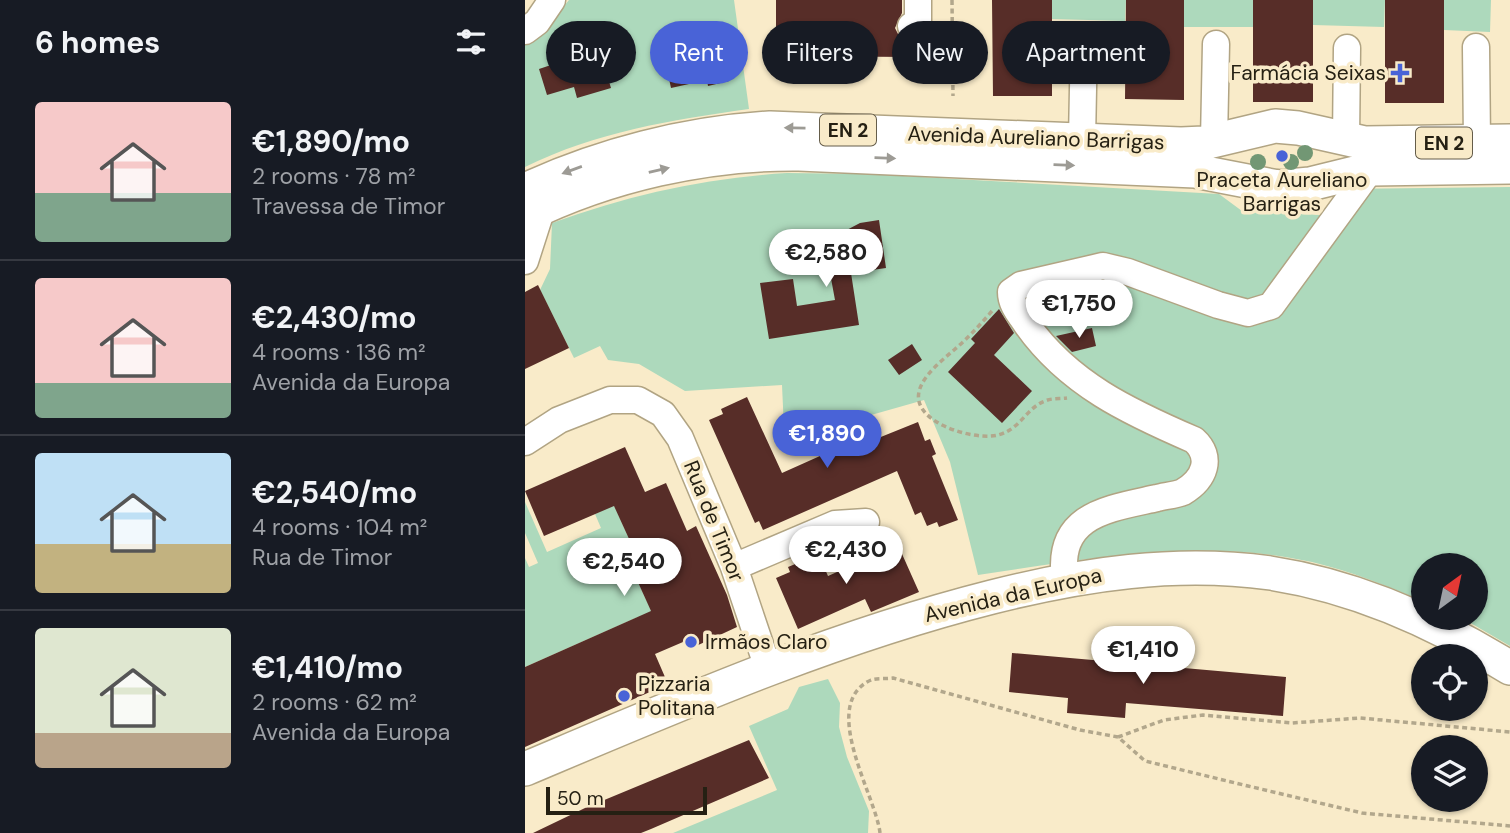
<!DOCTYPE html>
<meta charset="utf-8">
<style>
:root{--surface:#171b24;--page:#20242c;--text:#f1f3f6;--muted:#9ea1a6;--line:#363941;--accent:#4963d7}
body{margin:0;font-family:"DM Sans",sans-serif;background:var(--page);color:var(--text);height:100vh;display:flex;flex-direction:column;font-size:26px;white-space:nowrap}
*{box-sizing:border-box;margin:0}
p{font-size:23px;color:var(--muted)}
.icon{flex:none;width:38px;height:38px;fill:none;stroke:currentColor;stroke-width:2;stroke-linecap:round;stroke-linejoin:round}
.map{position:relative;flex:1;overflow:hidden}
.side{display:flex;flex-direction:column;background:var(--surface);width:525px}
.side>*{flex:none}
.top-card{position:absolute;left:21px;top:21px;width:665px;height:63px;display:flex;gap:14px}
.needle{width:46px;rotate:33deg}
.tools{position:absolute;left:886px;top:553px;display:grid;gap:14px}
.tools a{display:grid;place-items:center;width:77px;height:77px;border-radius:50%;background:var(--surface);box-shadow:0 2px 5px #0004;font-size:35px}
.scale{position:absolute;left:21px;bottom:18px;width:161px;box-sizing:border-box;padding-left:7px;border:4px solid #252013;border-top:0;font-size:19px;line-height:24px;white-space:nowrap;color:#252013;-webkit-text-stroke:5px #f9ebc9;paint-order:stroke}
.price{position:absolute;translate:-50% -60px;padding:0 16px;border-radius:24px;background:#fff;color:#222;font-size:23px;line-height:46px;filter:drop-shadow(0 2px 4px #0008)}
.price::after{content:'';position:absolute;left:50%;top:42px;width:21px;height:16px;margin-left:-10px;background:inherit;clip-path:polygon(0 0,100% 0,50% 100%)}
.price.current{background:var(--accent);color:#fff}
ul{padding:0;list-style:none}
li{display:flex;align-items:center;gap:21px;height:175px;padding:0 35px}
li+li{border-top:2px solid var(--line)}
li span{display:grid;place-items:center;flex:none;width:196px;height:140px;border-radius:7px;color:#555}
li>.icon{margin-inline-start:auto}
span .icon{width:84px;height:84px;fill:#fffc;stroke-width:1}
li b{font-size:30px}
h2{display:flex;justify-content:space-between;align-items:center;height:84px;padding:0 35px;font-size:30px}
.tag{padding:0 24px;border-radius:32px;background:var(--surface);box-shadow:0 2px 5px #0004;font-size:24px;line-height:63px}
.tag.current{background:var(--accent);color:#fff}
main{display:flex;flex:1;min-height:0}
.map>svg:first-child{display:block}
</style>
<main>
<section class="side">
<h2>6 homes<svg class="icon" aria-label="filters" viewBox="0 0 24 24"><path d="M4 7h16M4 17h16"/><circle cx="9" cy="7" r="2"/><circle cx="15" cy="17" r="2"/></svg></h2>
<ul>
<li><span style="background:linear-gradient(#f6c9c9 65%,#7fa58c 0)"><svg class="icon" aria-label="home" viewBox="0 0 24 24"><path d="M3 11l9-7 9 7M6 9v11h12V9"/></svg></span><div><b>€1,890/mo</b><p>2 rooms · 78 m²</p><p>Travessa de Timor</p></div></li>
<li><span style="background:linear-gradient(#f6c9c9 75%,#7fa58c 0)"><svg class="icon" aria-label="home" viewBox="0 0 24 24"><path d="M3 11l9-7 9 7M6 9v11h12V9"/></svg></span><div><b>€2,430/mo</b><p>4 rooms · 136 m²</p><p>Avenida da Europa</p></div></li>
<li><span style="background:linear-gradient(#bfe0f5 65%,#c2b280 0)"><svg class="icon" aria-label="home" viewBox="0 0 24 24"><path d="M3 11l9-7 9 7M6 9v11h12V9"/></svg></span><div><b>€2,540/mo</b><p>4 rooms · 104 m²</p><p>Rua de Timor</p></div></li>
<li><span style="background:linear-gradient(#dfe7d0 75%,#b9a48a 0)"><svg class="icon" aria-label="home" viewBox="0 0 24 24"><path d="M3 11l9-7 9 7M6 9v11h12V9"/></svg></span><div><b>€1,410/mo</b><p>2 rooms · 62 m²</p><p>Avenida da Europa</p></div></li>
</ul>
</section>
<div class="map">
<svg width="985" height="833" viewBox="0 0 985 833">
<rect width="100%" height="100%" fill="#f9ebc9"/>
<path fill="#add9bc" d="M44,0H209L224,109C146,120 71,132 0,167V43L18,31Z
M527,0H601L600,21L527,19Z
M659,0H728V27H659Z
M788,0H860L859,27L788,25Z
M919,0H966L965,32L919,30Z
M262,173L342,174L694,194L717,211L795,215L816,189L985,187V646L937,618H950V565H898V601C862,586 825,571 787,562C678,537 561,559 453,575L425,462L399,400L332,419L260,451L257,385L160,391L114,364L83,360L75,346L49,358L15,290L25,269L27,223C104,195 180,178 262,173Z
M0,502L22,552L76,528L70,514L89,505L111,554L102,558L137,634L113,617L0,667V558L4,567L13,563L0,533Z
M303,679L315,703L314,727L322,757L344,811L343,833H148L252,790L224,726L263,709L274,687Z"/>
<path fill="#572d28" d="M251,0H377V13L370,28L374,36L386,41V57L251,56Z
M467,0H527V96H468Z
M601,0H659V100L600,99Z
M728,0H788V102H728Z
M860,0H919V103H860Z
M193,29L204,81L183,86L182,80L146,88L137,46L154,43L153,38Z
M70,36L86,88L52,98L49,87L22,95L14,69L26,65L25,61L51,54L48,43Z
M354,220L361,268L326,273L334,325L244,339L235,283L268,279L272,306L310,300L305,273L322,270L316,233L335,223Z
M13,285L44,348L0,369V292Z
M474,309L489,333L469,355L507,391L477,423L423,372L450,343L446,339Z
M567,328L571,346L547,352L531,336Z
M387,344L397,360L374,375L363,360Z
M222,397L257,473L324,443L326,449L393,422L400,441L405,439L411,454L407,456L433,520L414,527L412,522L402,526L396,512L390,515L372,471L238,530L234,521L230,523L184,420L198,414L196,409Z
M100,447L120,492L141,483L162,531L171,526L202,595L212,627L169,647L165,639L130,654L143,684L0,747V667L126,611L102,558L108,555L105,541L89,506L19,536L0,491Z
M373,545L394,592L346,612L340,599L273,629L251,578L265,572L263,567L280,560L283,564L295,558L303,576Z
M487,653L761,677L758,716L601,703L600,718L542,713L543,698L484,692Z
M224,740L244,778L126,829L116,833H8L60,808Z"/>
<g fill="none" stroke-linecap="round" stroke-linejoin="round">
<g stroke="#b1a483" stroke-width="29">
<path id="minor" d="M386,26L393,21V0
M0,31L12,22L27,0
M951,47L952,142
M557,140L559,37
M689,140L691,44
M821,140L822,48
M0,261L17,208
M0,442L34,420L85,400H113L138,414L155,438L209,567L243,668
M209,567L310,524L341,522
M540,579C531,514 583,509 632,498C640,496 651,495 658,492C680,479 688,457 669,440C604,412 544,384 502,325C495,314 486,305 486,292L496,285L578,266L603,272L693,305L723,313L746,306L846,169"/>
</g>
<g stroke="#b1a483" stroke-width="36">
<path id="major" d="M0,190C76,155 161,133 245,128L656,144L679,143L750,126L773,128L840,143L985,141
M0,216C83,175 181,153 274,154L670,171L753,187L785,184L846,169L985,167
M0,769C154,704 305,638 467,597C558,574 651,560 745,573C830,586 913,623 985,668"/>
</g>
<path stroke="#b2a78c" stroke-width="3.5" stroke-dasharray="5 3.5" stroke-linecap="butt" d="M427,0L428,96
M467,311C455,325 443,338 429,350C404,371 371,399 415,424C430,432 456,439 473,435C496,429 501,408 520,401C526,398 535,399 542,398
M593,737L639,720L678,715L767,723L835,718L985,732
M355,833C351,796 293,704 346,680C351,678 362,679 368,678L555,730L593,737L620,761L723,786L837,813L985,826"/>
<use href="#minor" stroke="#fff" stroke-width="26"/>
<use href="#major" stroke="#fff" stroke-width="33"/>
</g>
<g fill="#729774">
<circle cx="780" cy="153" r="8"/>
<circle cx="733" cy="162" r="8"/>
<circle cx="766" cy="162" r="8"/>
</g>
<defs><path id="oneway-solid" d="M-6-.8H1V-3.2L6.5 0L1 3.2V.8H-6Z" transform="scale(1.75)"/></defs>
<g fill="#9d9b95">
<use href="#oneway-solid" transform="translate(270 128) rotate(-179)"/>
<use href="#oneway-solid" transform="translate(360 158) rotate(2)"/>
<use href="#oneway-solid" transform="translate(539 165) rotate(2)"/>
<use href="#oneway-solid" transform="translate(47 170) rotate(160)"/>
<use href="#oneway-solid" transform="translate(134 170) rotate(-13)"/>
</g>
<g fill="#4963d7" stroke="#f9ebc9" stroke-width="2.5">
<path d="M871.5 62.5h7v7h7v7h-7v7h-7v-7h-7v-7h7z"/>
<circle cx="757" cy="156" r="7"/>
<circle cx="166" cy="642" r="7"/>
<circle cx="99" cy="696" r="7"/>
</g>
<g text-anchor="middle" stroke-width="7" stroke-linejoin="round" paint-order="stroke">
<g fill="#f9ebc9" stroke="#655d4a" stroke-width="2">
<rect x="295" y="114.5" width="56" height="31" rx="5"/>
<rect x="891" y="127.5" width="56" height="31" rx="5"/>
</g>
<g font-size="19" font-weight="bold" fill="#252013">
<text x="323" y="137">EN 2</text>
<text x="919" y="150">EN 2</text>
</g>
<g font-size="21" fill="#252013" stroke="#f9ebc9" text-anchor="start">
<text x="861" y="80" text-anchor="end">Farmácia Seixas</text>
<text x="757" y="187" text-anchor="middle">Praceta Aureliano<tspan x="757" dy="24">Barrigas</tspan></text>
<text x="180" y="649">Irmãos Claro</text>
<text x="113" y="691">Pizzaria<tspan x="113" dy="24">Politana</tspan></text>
</g>
<g font-size="21" fill="#252013" stroke="#f9ebc9">
<text transform="translate(511 138) rotate(2)" y="7">Avenida Aureliano Barrigas</text>
<text transform="translate(189 521) rotate(68)" y="7">Rua de Timor</text>
<text transform="translate(488 595) rotate(-13)" y="7">Avenida da Europa</text>
</g>
</g>
</svg>
<div class="tools">
<a><svg class="needle" viewBox="-14 -14 28 28"><path d="M0-13l5 13h-10z" fill="#e53935"/><path d="M0 13l5-13h-10z" fill="#9ea1a6"/></svg></a>
<a><svg class="icon" aria-label="locate" viewBox="0 0 24 24"><circle cx="12" cy="12" r="6"/><path d="M12 2v4M12 18v4M2 12h4M18 12h4"/></svg></a>
<a><svg class="icon" aria-label="layers" viewBox="0 0 24 24"><path d="M12 4l9 5-9 5-9-5zM3 14l9 5 9-5"/></svg></a>
</div>
<div class="scale">50 m</div>
<b class="price" style="left:301px;top:289px">€2,580</b>
<b class="price" style="left:554px;top:340px">€1,750</b>
<b class="price current" style="left:302px;top:470px">€1,890</b>
<b class="price" style="left:321px;top:586px">€2,430</b>
<b class="price" style="left:99px;top:598px">€2,540</b>
<b class="price" style="left:618px;top:686px">€1,410</b>
<div class="top-card">
<a class="tag">Buy</a>
<a class="tag current">Rent</a>
<a class="tag">Filters</a>
<a class="tag">New</a>
<a class="tag">Apartment</a>
</div>
</div>
</main>
